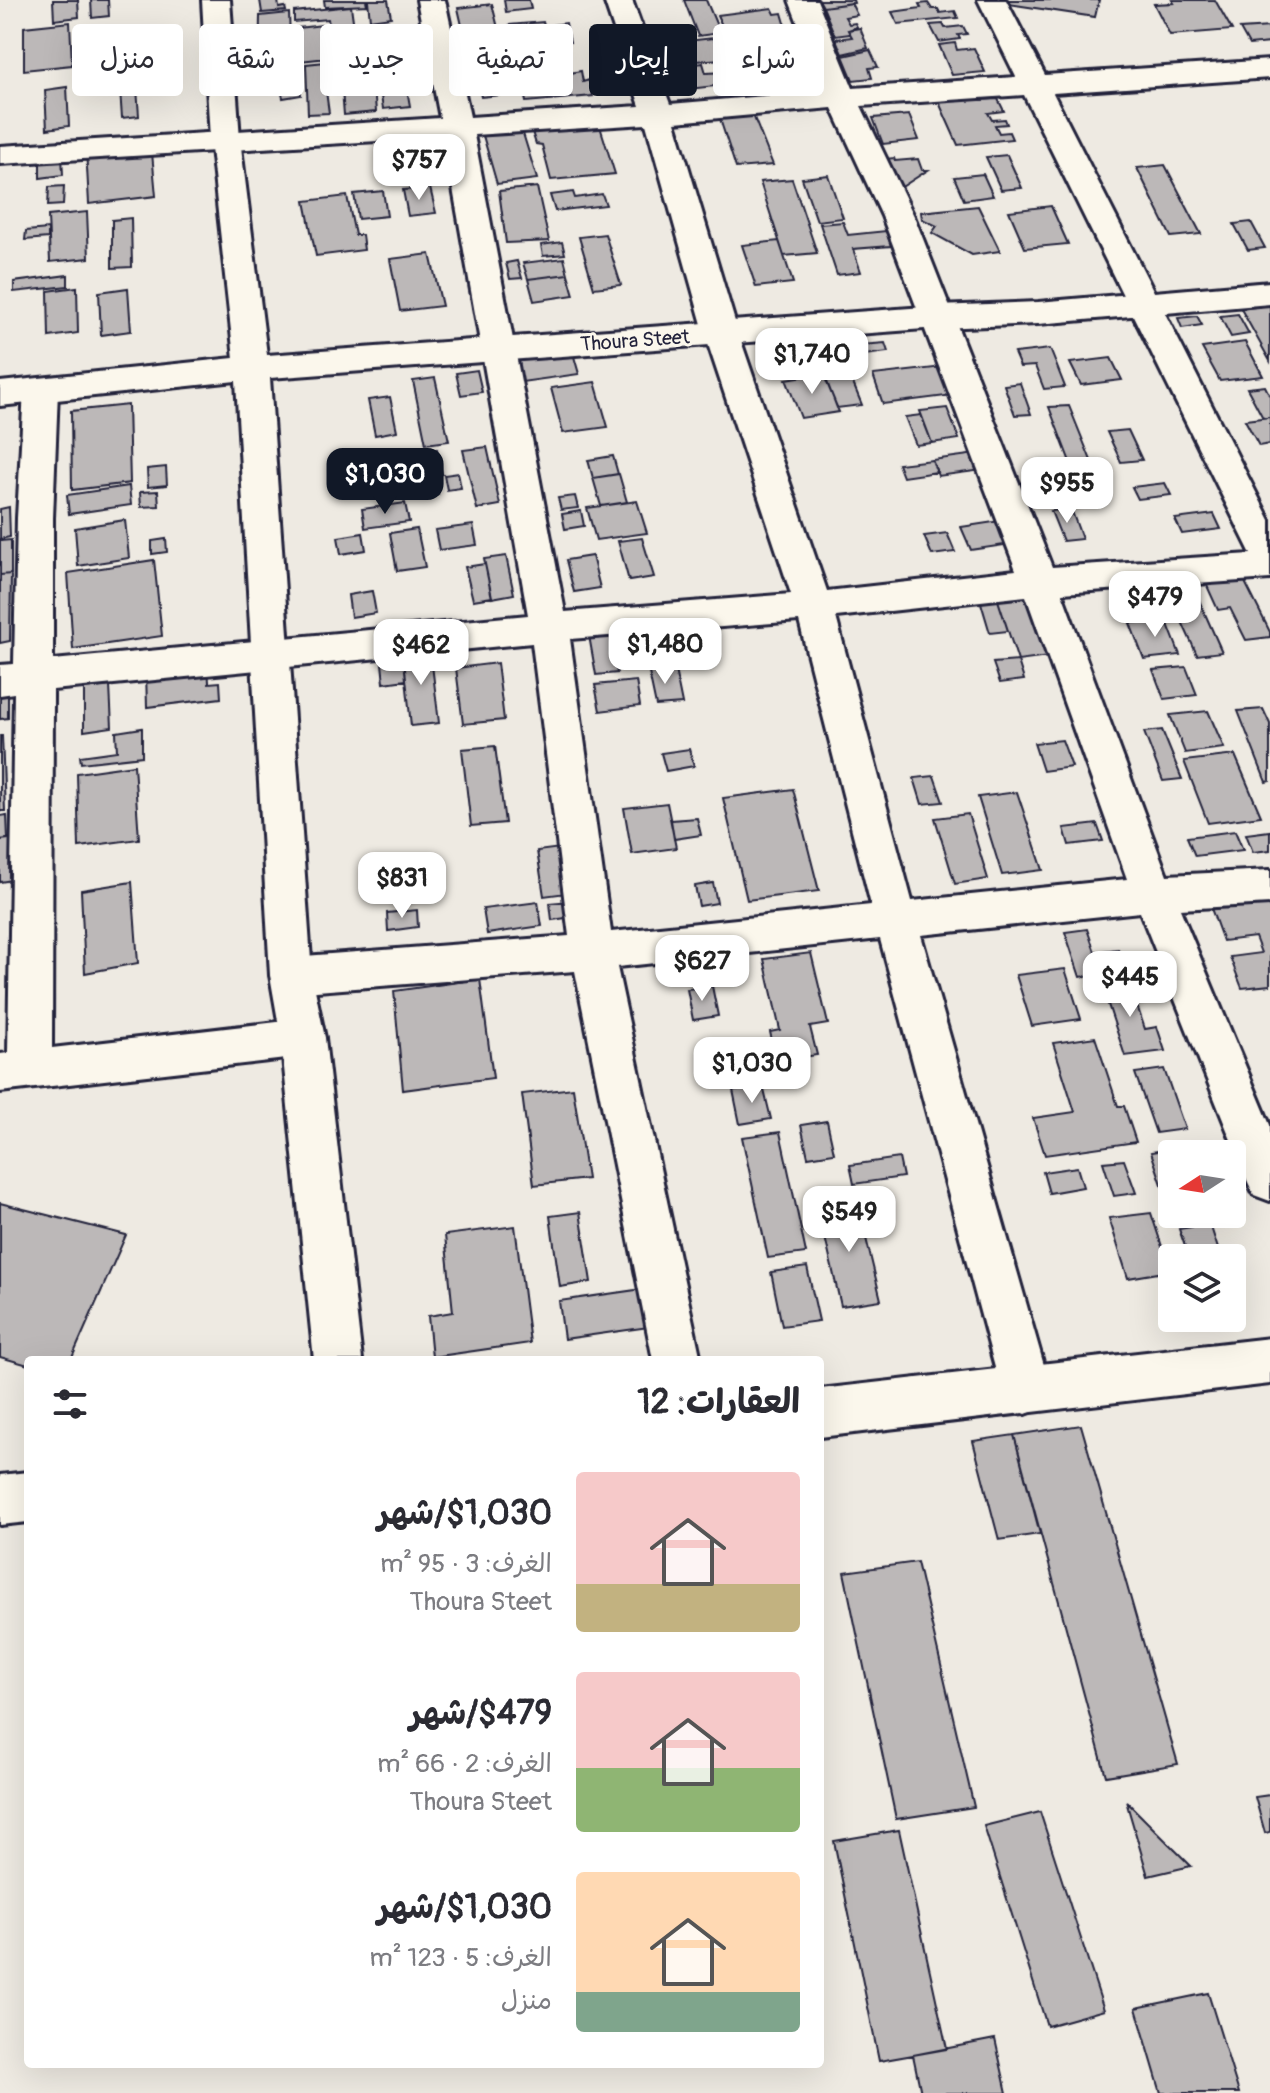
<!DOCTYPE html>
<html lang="ar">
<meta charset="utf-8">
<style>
:root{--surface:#fff;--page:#f7f7f7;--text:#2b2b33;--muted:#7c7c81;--accent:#111827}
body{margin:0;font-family:Pangolin,"Playpen Sans Arabic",sans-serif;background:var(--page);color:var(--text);direction:rtl;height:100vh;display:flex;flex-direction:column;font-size:30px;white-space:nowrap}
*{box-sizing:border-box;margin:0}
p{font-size:26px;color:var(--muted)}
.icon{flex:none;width:44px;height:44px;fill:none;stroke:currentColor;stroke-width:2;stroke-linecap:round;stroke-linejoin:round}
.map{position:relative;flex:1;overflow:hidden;direction:ltr}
.sheet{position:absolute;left:24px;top:1356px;width:800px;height:712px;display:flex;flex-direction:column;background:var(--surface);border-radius:8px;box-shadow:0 8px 32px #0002;direction:rtl}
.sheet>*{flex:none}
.guide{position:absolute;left:24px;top:24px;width:800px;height:72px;direction:rtl;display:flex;gap:16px}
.needle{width:52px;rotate:258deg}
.tools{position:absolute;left:1158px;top:1140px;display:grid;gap:16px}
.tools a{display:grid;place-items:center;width:88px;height:88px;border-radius:8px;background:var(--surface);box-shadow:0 8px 32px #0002;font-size:40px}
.price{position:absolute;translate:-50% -68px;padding:0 18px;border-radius:16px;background:#fff;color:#222;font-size:26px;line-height:52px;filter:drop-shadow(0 2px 4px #0008)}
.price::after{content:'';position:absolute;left:50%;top:48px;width:24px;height:18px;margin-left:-12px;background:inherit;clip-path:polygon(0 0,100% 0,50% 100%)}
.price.on{background:var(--accent);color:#fff}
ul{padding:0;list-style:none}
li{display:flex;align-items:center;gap:24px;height:200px;padding:0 24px}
li span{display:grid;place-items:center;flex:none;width:224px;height:160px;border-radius:8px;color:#555}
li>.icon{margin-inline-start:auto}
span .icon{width:96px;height:96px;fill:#fffc;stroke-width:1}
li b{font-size:34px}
h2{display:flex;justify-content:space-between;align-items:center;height:96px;padding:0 24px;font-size:34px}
.chip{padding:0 28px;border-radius:8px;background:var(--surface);box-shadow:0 8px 32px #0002;font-size:28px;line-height:72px}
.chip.on{background:var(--accent);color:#fff}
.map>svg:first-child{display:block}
</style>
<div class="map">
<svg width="1270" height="2093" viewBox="0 0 1270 2093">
<rect width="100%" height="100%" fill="#eeeae2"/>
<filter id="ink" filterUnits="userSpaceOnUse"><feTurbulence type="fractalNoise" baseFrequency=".0125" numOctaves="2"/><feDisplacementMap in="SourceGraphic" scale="16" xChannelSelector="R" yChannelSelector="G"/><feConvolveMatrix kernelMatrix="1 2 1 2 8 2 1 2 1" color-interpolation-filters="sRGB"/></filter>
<g filter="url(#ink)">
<path fill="#bcb8b8" stroke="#22223b" stroke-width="2" d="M53,0H78L79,17L54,20Z
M91,0H108L109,16L92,18Z
M260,0H278L279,8L285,7L286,11L262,13Z
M324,0H366L367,5L325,7Z
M368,0H388L391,17L370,20Z
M504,0H529L531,9L506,12Z
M684,0H706L720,33L698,36Z
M819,0H853L854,3L823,7Z
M1002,0H1099L1095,17L1002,3Z
M1172,0H1215L1232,30L1170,35L1154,4L1174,3Z
M851,3L857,15L845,17L849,24L855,23L857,27L848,30L850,34L835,36L823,7Z
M928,3L932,9H938L940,13L955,11L958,18L898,24L892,12L921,8L919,4Z
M492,4L503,48L480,51L478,28L463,30L458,8Z
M351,6L355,35L331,37L328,19L294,22V12Z
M772,8L775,14L782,13L787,30L727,36L717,15Z
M289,13L291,62L259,64L260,16Z
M70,22L72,65L24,70V27Z
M543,22L544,26L566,23L570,42L514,47L510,25Z
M943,24L945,28L963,26L967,34L958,35L960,39L939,42L930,25Z
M322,25L327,58L291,62L290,29Z
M1270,27V43L1249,45L1240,29Z
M860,28L868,48L842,54L836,39L852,37L848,30Z
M355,35L360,58L340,60L336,38Z
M118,37L120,70L92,73L90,40Z
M713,38L717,46L732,44L736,58L695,61L687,41Z
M767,41L777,70L808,67L812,79L744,82L736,58L745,57L740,45Z
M377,43L380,56L360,58L357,45Z
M955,43L957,50L974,48L985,72L952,75L939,45Z
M870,50L878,67L869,68L872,78L853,80L843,56Z
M549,52L550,63L568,61L570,73L581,71L583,82L589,80L593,96L526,102L516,54Z
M501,53L510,94L481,97L479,88L467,89L460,57Z
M335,61V83L325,84L329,113L308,114L306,64Z
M372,61L376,112L344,115L340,64Z
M703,63L706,73L726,72L733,84L680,90L672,67Z
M403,67L410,106L383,109L377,70Z
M136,74L139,116L122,118L119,76Z
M299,82L301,95L283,98L280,84Z
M67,87L69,126L47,129L45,90Z
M977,94L980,100L998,99L1004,111L988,113L992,120L1005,119L1007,124L995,125L999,133L1009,132L1012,139L958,145L937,98Z
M751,110L773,165L736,168L718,113Z
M909,115L919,140L883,144L873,118Z
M598,120L615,174L551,180L542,145L536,144L530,126Z
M521,127L537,179L497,184L482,132Z
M421,140L424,173L407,175L399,142Z
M151,142L156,196L89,204L86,149Z
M1007,155L1022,188L1001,190L986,157Z
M62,156L63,175L40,178V158Z
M894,158L895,161L918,159L922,170H928L897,190L885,159Z
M1165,165L1201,234L1171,237L1137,168Z
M983,174L993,196L964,200L954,177Z
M828,175L843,218L817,221L802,178Z
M792,179L817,253L784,256L760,182Z
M64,186L63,205L48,206L49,187Z
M537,187L549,241L506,243L499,191Z
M430,188L436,213L408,216L403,190Z
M383,191L387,216L358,219L354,194Z
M573,192L575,198L602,194L606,205L555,211L550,195Z
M347,196L355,235H362L364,250L316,256L305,201Z
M978,206L1000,251L972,255L932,233L937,226L922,219L921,212Z
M1051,206L1068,244L1025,248L1009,211Z
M87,212L89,258L50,262L48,216Z
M131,218L132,267L112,268V220Z
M843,222L848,235L886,231L891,246L853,249L861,272L837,275L820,224Z
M1251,222L1265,248L1248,250L1234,224Z
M48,229V238L25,240L26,231Z
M605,234L621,285L594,288L579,237Z
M779,241L793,283L756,287L742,245Z
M562,242L565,254L543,256L541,245Z
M430,254L442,306L400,311L390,259Z
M564,258L568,274L528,279L523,263Z
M517,261L522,278L510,279L506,263Z
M568,274L574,295L534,301L528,279Z
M68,275V286L14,292V282Z
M77,287L78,333L49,337L48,291Z
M128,288L131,331L101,335L99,292Z
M1270,305V361L1241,309Z
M1238,314L1249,334L1231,337L1220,316Z
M1197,316L1202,325L1182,328L1178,318Z
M1245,342L1263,376L1220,381L1202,348Z
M885,343L888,352L865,355L862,345Z
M1050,349L1056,364L1065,387L1044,389L1035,366L1020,367L1014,353Z
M573,353L579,374L522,382L516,361Z
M1111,358L1122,380L1081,385L1070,363Z
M943,367L954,395L883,404L873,375Z
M477,370L482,392L461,395L456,373Z
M823,373L839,412L801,418L786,379Z
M850,376L862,405L837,408L826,379Z
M435,378L449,441L426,444L413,381Z
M595,382L608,427L563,433L551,388Z
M1020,383L1031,414L1015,415L1004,385Z
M1265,386L1270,396V417L1263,418L1247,388Z
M390,397L397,431L375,435L368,400Z
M128,405L130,483L72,490L71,411Z
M1069,406L1096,473L1075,475L1049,407Z
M947,408L959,439L932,443L920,411Z
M921,415L932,443L916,445L905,417Z
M1270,417V444L1259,446L1245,420Z
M1128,430L1142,460L1121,462L1107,432Z
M487,447L500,505L477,509L463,450Z
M437,449L442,474L419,477L413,452Z
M976,454L983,470L938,476L932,460Z
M613,456L618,474L593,478L588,460Z
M932,460L937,472L903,477L898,464Z
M398,463L403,491L379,494L373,466Z
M166,467L167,485L148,487L147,469Z
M458,473L461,488L447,490L444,475Z
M619,474L627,502L601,506L593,478Z
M1165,483L1171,495L1138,499L1132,487Z
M435,484L438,494L421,497L419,486Z
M129,486L131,505L69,514L67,495Z
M158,491L159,506L141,507L140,492Z
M575,496L578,508L561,510L558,498Z
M637,501L647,533L596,540L587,508Z
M405,503L409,522L365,528L362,509Z
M9,507L10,537L0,539V509Z
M1071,509L1082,539L1063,541L1051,511Z
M581,511L584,526L565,529L562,514Z
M1214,514L1221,529L1182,534L1175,519Z
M125,520L129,558L78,566L75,528Z
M1000,521L1011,544L971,550L961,527Z
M473,525L477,545L439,550L435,530Z
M417,529L425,567L397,571L390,533Z
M363,533L366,550L341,554L338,537Z
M947,533L955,552L932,555L924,536Z
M642,538L654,577L629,581L618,541Z
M166,539L167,552L152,554V541Z
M11,540V574L0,575V541Z
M506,556L514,594L492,598L484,559Z
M592,556L600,588L574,592L566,560Z
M154,560L162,636L73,649L68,573Z
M485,564L492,597L473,600L465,567Z
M1142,566L1163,619L1130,623L1109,569Z
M1240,572L1270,632V637L1246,640L1230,608L1218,610L1203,577Z
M11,574L10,641L0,643V575Z
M1190,580L1222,652L1197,655L1165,584Z
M372,591L376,613L351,617L348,595Z
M1025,591L1049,657L1018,661L996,594Z
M996,594L1008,631L990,633L979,596Z
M1166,619L1180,655L1144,659L1130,623Z
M663,621L670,658L648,661L640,624Z
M609,627L617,673L596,675L588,630Z
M430,648L439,723L411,726L403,650Z
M403,650L406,680L384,683L381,653Z
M1018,661L1024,680L1000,683L993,663Z
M497,663L504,720L463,724L456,668Z
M208,664L209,683L220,682L221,698L147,707L146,672Z
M674,665L682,704L656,706L648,668Z
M1186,667L1197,695L1164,699L1153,670Z
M636,681L640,706L600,711L595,685Z
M110,686L112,727L84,731V689Z
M8,690V718L0,719V691Z
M1263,709L1270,724V781L1266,782L1238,711Z
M1208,711L1224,748L1185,753L1170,715Z
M142,728V756L81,763L80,756L117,751L116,732Z
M1162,730L1182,779L1163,781L1144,732Z
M0,736H2L5,811H0Z
M1062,740L1072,767L1043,771L1034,743Z
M495,746L505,823L471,826L462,749Z
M689,749L694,766L666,771L661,753Z
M1235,755L1261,816L1208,823L1184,761Z
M134,765L139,839L79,847L77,773Z
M934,776L943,802L922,804L914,778Z
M793,789L819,891L747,900L723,798Z
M1017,792L1043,870L1002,875L978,797Z
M667,803L676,848L632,854L624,808Z
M968,814L988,879L955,884L935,818Z
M7,815L8,839L0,840V816Z
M697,818L701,835L674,839L671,820Z
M1097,824L1103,841L1069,845L1064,828Z
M1235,831L1243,850L1195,856L1187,837Z
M1270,831V850L1253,852L1246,834Z
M23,837L24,878L0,882V840Z
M560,848L567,893L544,896L537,851Z
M132,882L138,963L85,973L81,890Z
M713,883L717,903L699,906L695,886Z
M1270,892V985L1242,988L1230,957L1261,953L1255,937L1223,941L1208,900Z
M570,901L573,917L552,920L550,903Z
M538,902L542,926L487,934L483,909Z
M417,910L418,927L388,931L387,913Z
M1087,929L1095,952L1118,949L1126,971L1080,977L1065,932Z
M811,953L828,1024L810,1027L817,1055L777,1061L770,1032L780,1030L764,959Z
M1065,969L1081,1019L1032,1026L1016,975Z
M1127,976L1145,1029L1157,1027L1165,1051L1125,1056L1100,980Z
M480,979L493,1078L403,1090L394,991Z
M712,986L718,1016L693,1020L687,989Z
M1095,1037L1118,1106H1124L1136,1142L1045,1155L1033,1118L1075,1112L1053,1043Z
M749,1049L753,1065L709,1071L705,1056Z
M1164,1069L1185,1129L1156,1133L1135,1073Z
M763,1086L771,1119L740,1124L733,1090Z
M573,1088L587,1179L534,1185L522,1094Z
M827,1121L834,1153L808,1157L801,1125Z
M780,1132L806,1253L768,1258L742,1137Z
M1203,1144L1206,1154H1172V1198L1167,1199L1151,1152Z
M899,1158L903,1177L854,1184L850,1165Z
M1124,1160L1136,1193L1114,1196L1103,1162Z
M1077,1167L1083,1187L1049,1193L1043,1172Z
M857,1201L881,1300L841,1306L818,1207Z
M0,1203L126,1235L71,1360H28V1365L0,1357Z
M580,1212L591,1282L560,1287L550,1216Z
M1151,1213L1170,1271L1128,1278L1109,1218Z
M1232,1213L1234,1220L1210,1224L1207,1214Z
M1210,1224L1221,1258H1189L1179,1229Z
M515,1226L530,1343L432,1357L428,1316L453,1312L445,1235Z
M807,1267L819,1321L782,1326L771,1272Z
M643,1289L649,1327L564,1339L559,1301Z
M1081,1425L1178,1764L1106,1776L1014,1435Z
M1014,1435L1040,1534L999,1540L973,1441Z
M917,1562L974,1807L896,1819L844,1572Z
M1270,1795V1832L1265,1833L1255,1797Z
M1126,1801L1191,1866L1148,1876Z
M1040,1812L1104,2010L1047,2026L984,1826Z
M899,1830L947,2049L879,2061L834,1841Z
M1208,1993L1239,2093H1161L1136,2008Z
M995,2039L1007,2093H921L913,2055Z"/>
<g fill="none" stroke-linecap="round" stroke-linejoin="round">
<g stroke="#22223b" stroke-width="6">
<path id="minor" d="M417,0H445L470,117L640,106L604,0H632L670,104L824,91L789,0H817L853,88L1016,77L978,0H1006L1045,75L1270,60V78L1053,93L1270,520V579L1062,593L1167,875L1270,870V904L1180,909L1270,1125V1201L1254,1195L1247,1180L1140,912L921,935L1051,1390L1043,1407L1026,1414L1009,1407L1001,1390L880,939L617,967L701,1360H653L575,971L291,993L276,988L270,975L276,962L291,957L569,936L532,643L53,690L52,1048L303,1019L319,1025L325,1038L319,1051L303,1057L0,1092V1054L8,1053L14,693L0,695V665L14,664L17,518L24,390L29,382L41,378L53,382L58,390L53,518V660L528,615L444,137L0,164V146L440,118ZM1024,95L1251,554L1052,567L914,216L861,106ZM832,108L882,216L1016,570L827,591L739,335L675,122ZM646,124L705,335L791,594L565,612L474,135ZM1026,596L1127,879L912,901L836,617ZM799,621L871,905L611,932L570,639Z"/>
</g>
<g stroke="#22223b" stroke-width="6">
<path id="tertiary" d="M202,0H230L240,139L267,355L938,306L1038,302L1270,282V304L1038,324L938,328L270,378L312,975L325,1038L362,1360H314L281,1038L270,975L236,381L0,406V382L234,358L210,139Z
M1270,1338V1384L820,1437V1389Z
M28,1472V1522L0,1525V1475Z"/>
</g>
<use href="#minor" fill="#fbf7ec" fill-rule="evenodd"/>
<use href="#tertiary" fill="#fbf7ec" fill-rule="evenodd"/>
</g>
</g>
<g text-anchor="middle" stroke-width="6" stroke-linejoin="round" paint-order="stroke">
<g font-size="20" fill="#22223b" stroke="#fbf7ec">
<text transform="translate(635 340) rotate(-4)" y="7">Thoura Steet</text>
</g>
</g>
</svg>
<div class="tools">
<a><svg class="needle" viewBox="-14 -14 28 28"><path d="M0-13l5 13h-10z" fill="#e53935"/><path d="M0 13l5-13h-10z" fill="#7c7c81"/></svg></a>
<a><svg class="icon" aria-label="layers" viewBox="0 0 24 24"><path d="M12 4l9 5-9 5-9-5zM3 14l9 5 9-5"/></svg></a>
</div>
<b class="price" style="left:419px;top:202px">$757</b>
<b class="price" style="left:812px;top:396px">$1,740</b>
<b class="price on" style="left:385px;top:516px">$1,030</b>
<b class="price" style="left:1067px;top:525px">$955</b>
<b class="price" style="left:1155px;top:639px">$479</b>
<b class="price" style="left:665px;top:686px">$1,480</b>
<b class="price" style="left:421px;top:687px">$462</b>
<b class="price" style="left:402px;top:920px">$831</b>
<b class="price" style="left:702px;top:1003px">$627</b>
<b class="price" style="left:1130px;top:1019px">$445</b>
<b class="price" style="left:752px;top:1105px">$1,030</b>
<b class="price" style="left:849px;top:1254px">$549</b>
<div class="guide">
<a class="chip">شراء</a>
<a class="chip on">إيجار</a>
<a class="chip">تصفية</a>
<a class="chip">جديد</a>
<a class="chip">شقة</a>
<a class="chip">منزل</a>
</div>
<section class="sheet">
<h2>العقارات: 12<svg class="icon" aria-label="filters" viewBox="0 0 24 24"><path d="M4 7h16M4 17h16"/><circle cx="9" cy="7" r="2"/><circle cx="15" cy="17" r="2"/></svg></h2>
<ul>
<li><span style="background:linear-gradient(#f6c9c9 70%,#c2b280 0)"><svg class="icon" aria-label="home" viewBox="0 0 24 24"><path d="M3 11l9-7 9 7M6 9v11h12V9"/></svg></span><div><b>$1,030/شهر</b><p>الغرف: 3 · 95 m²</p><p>Thoura Steet</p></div></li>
<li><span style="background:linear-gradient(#f6c9c9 60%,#8fb573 0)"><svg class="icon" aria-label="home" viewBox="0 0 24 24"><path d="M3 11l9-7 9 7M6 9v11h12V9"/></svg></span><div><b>$479/شهر</b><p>الغرف: 2 · 66 m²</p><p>Thoura Steet</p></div></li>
<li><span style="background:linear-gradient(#ffd9b3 75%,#7fa58c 0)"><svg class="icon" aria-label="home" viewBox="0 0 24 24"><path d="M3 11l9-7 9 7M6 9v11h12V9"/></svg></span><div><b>$1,030/شهر</b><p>الغرف: 5 · 123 m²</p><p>منزل</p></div></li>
</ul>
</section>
</div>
